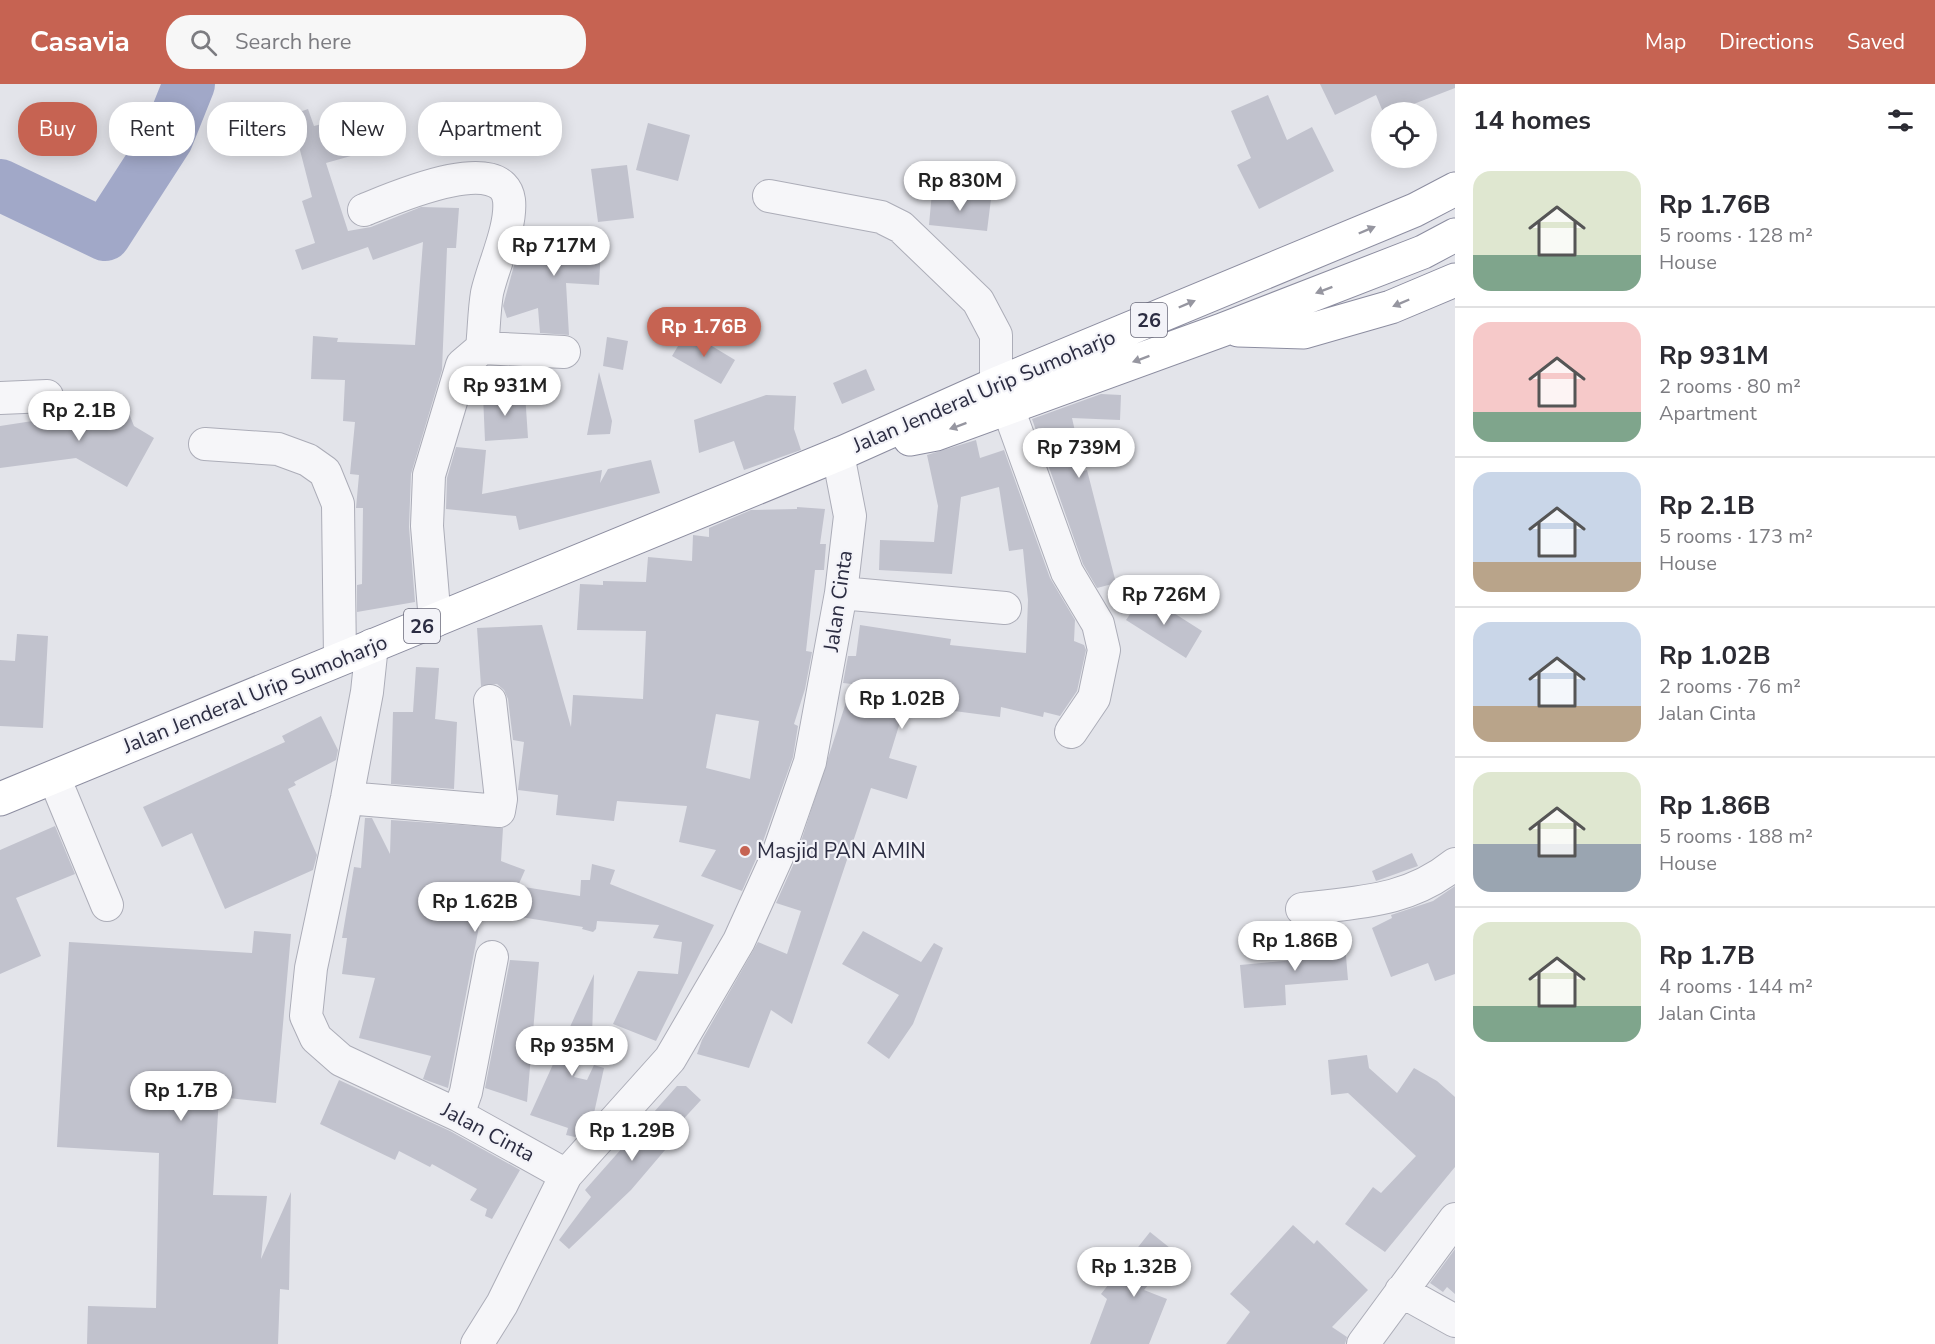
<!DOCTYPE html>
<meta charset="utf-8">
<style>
:root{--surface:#fff;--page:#f7f7f7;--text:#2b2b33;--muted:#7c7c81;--line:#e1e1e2;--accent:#c66352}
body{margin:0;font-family:"Nunito Sans",sans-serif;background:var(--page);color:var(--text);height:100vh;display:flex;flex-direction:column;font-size:22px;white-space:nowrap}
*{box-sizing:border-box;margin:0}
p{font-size:20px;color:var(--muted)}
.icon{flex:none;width:33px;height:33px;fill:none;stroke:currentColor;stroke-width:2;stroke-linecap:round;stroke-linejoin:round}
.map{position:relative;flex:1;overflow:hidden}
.sheet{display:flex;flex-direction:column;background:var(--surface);width:480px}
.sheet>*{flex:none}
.hud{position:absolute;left:18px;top:18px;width:570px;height:54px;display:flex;gap:12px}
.buttons{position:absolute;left:1371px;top:18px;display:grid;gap:12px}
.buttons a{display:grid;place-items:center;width:66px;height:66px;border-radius:50%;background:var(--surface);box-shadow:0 3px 15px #0003;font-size:30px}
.price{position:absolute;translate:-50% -51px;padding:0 14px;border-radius:21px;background:#fff;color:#222;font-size:20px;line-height:39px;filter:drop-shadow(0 2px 3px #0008)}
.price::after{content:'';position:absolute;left:50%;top:36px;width:18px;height:14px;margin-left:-9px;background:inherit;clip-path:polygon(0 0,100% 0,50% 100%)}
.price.current{background:var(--accent);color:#fff}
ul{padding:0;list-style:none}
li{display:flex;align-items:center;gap:18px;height:150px;padding:0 18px}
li+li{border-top:2px solid var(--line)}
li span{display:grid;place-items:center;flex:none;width:168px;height:120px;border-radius:18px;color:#555}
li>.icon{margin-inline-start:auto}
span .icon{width:72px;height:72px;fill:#fffc;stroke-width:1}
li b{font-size:26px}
h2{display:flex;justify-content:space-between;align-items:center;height:72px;padding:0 18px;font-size:26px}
.pill{padding:0 21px;border-radius:24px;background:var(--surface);box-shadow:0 3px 15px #0003;font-size:21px;line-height:54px}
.pill.current{background:var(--accent);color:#fff}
header{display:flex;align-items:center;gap:36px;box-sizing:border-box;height:84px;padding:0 30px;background:var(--accent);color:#fff}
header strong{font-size:28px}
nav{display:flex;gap:33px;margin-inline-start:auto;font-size:21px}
.search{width:420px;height:54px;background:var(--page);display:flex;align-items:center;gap:15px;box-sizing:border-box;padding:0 21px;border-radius:24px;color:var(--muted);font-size:22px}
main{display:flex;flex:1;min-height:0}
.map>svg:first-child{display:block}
</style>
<header>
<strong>Casavia</strong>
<div class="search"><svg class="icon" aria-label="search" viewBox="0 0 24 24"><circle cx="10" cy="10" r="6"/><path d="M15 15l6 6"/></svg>Search here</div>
<nav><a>Map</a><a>Directions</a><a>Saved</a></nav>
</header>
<main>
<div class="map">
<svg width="1455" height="1260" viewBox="0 0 1455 1260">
<rect width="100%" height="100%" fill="#e3e4ea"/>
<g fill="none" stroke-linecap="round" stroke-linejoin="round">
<path stroke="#a1a8c8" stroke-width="52" d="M0,101L105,151L167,55L189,0"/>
</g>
<path fill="#c1c2cd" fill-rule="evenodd" d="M1320,0H1455V4L1393,28H1383L1376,11L1335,31Z
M1268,11L1287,56L1312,43L1334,87L1259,125L1237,81L1251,74L1231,27Z
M308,25L314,42L349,33L358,70L326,79L348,147L371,143L421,123L459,124L456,164H447L442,286L411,390L409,443L415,518L357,528V501L362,500L363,424H356L359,391L350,390L355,338L343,337L345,296L311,295L313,252L338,254L337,258L415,261L423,158L373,176L368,163L302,186L295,166L315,159L302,117L312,113L291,31Z
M648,39L690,51L678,97L636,86Z
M627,81L634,134L598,138L591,85Z
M932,108L991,115L987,147L929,141Z
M553,143L602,146L599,201L566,199L569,251L540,249L538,224L507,234L503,222L516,174L551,164Z
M687,247L735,276L721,300L672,272Z
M607,253L628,257L623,286L603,282Z
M866,285L875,306L842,320L833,299Z
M599,288L612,337L610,350L587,351Z
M525,309L528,354L485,357L483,311Z
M1101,310L1121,311L1120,336L1072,334L1084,387L1087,386L1116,499L1097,504L1083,480L1032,335Z
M766,311L796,312L794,345L801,366L744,386L734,357L699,369L694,336Z
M124,317L134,342L154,354L127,403L76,374L0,384V342L98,327Z
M976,356L980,374L1004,366L1050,494L1075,536L1074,557L1084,561L1086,566L1077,607L1060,632L1044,628L1043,633L1001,623L1000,633L908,621L905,622L889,674L917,682L907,715L871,704L792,940L771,926L749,984L697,970L702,956L758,858L787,870L801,827L776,819L794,779L852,600L843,599L848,572H856L860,541L951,555L950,561L1026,569L1028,516L1023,465L1009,467L999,403L961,413L952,490L879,486L880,456L934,458L938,422L927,371Z
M456,363L486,366L482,410L602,386L600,399L608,385L651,376L660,409L519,446L516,432L446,425L447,394Z
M797,423L825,425L820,460H826L824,486H815L806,567L812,568L805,605L794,640L798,642L793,673L760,766L742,807L701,792L716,766L679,758L687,722L617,717L614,737L556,731L558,711L518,706L524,658L513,656L508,615L504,606L497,600L481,602L477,544L542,541L571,643L573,611L643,615L646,547L577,546L580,500L603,501V497L646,498L648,473L692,477L693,451L709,453V444L751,426L797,425ZM716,630L759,637L750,695L706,684Z
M1144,510L1202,547L1186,574L1126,536Z
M17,550L48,552L43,644L0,642V576L15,577Z
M416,583L439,584L435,635L457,638L454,705L391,700L393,628H413Z
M321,632L338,666L336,676L294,698L296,701L288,705L317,771L313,786L225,825L192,749L162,763L143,723L285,658L282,652Z
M365,734H372L390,770L391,736L503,744L501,777L525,786L518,802L580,812L581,796H590L592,780L615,786L610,800L714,841L656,957L613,940L638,887L678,890L682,858L653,854L659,841L597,837L596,845L593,848L582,845L583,843L482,827L448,1004L423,995L431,972L359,954L375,894L342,890L347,854H342L354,783L361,784Z
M55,742L75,790L16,814L41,872L0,890V766Z
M1412,769L1418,782L1376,797L1372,787Z
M1455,802V890L1435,897L1428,879L1391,893L1372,844L1392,834L1391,831L1433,817Z
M254,847L291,850L276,1019L219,1013L213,1111L267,1112L261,1175L291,1108L289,1206L280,1205L278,1260H87L88,1222L156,1224L159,1069L57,1063L69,858L252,869Z
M863,847L921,878L934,859L943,864L913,940L889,975L867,959L899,911L842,880Z
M1344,848L1348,896L1285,901L1286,921L1244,924L1240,881L1316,874L1313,850Z
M510,876L539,878L527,1018L485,1004Z
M594,890L592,953L574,993L587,996L594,981L604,984L594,1029H597L575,1053L566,1051L568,1044L530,1031Z
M1367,971L1369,984L1397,1009L1414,984L1437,997L1455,1013V1083L1385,1168L1345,1140L1373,1103L1381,1109L1416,1072L1348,1009L1331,1011L1328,976Z
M339,996L450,1047L520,1086L492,1135L485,1132L487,1125L470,1116L477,1105L432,1080L430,1083L399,1067L395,1076L320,1040Z
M677,1002H686L701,1016L666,1054L671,1059L631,1106L569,1165L559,1156L591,1113L585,1106Z
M1293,1141L1314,1160L1317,1156L1368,1206L1332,1243L1347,1253L1345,1260H1226L1250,1228L1230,1210Z
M1150,1148L1175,1168L1144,1206L1167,1215L1149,1260H1090L1107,1215L1101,1210Z
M1455,1165V1210L1447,1203L1443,1208L1430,1199Z"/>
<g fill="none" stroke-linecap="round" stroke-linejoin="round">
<g stroke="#acadb8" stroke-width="34">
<path id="minor" d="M769,112L881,133L901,143L978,217L996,251V300
M364,126C387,117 502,65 509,116C512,143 493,182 487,209C484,227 484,246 482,264
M0,314L47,312
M1008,324L1067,488L1098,540L1104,566L1094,614L1071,648
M205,360L278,365L308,376L325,388L338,420L340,574
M841,509L1005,524
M435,537L427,442L429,391L462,281L482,264L564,268
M372,561L367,608L347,714L311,884L306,932L316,954L341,976L458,1031L566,1091L670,975L739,857L777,773L810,678L841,509L850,432L838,370
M54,693L107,821
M347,714L499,727L501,715L490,617
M1302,825C1359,818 1408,818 1455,780
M458,1031L466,1008L492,873
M1401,1207L1455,1237
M477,1260L502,1220L566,1091
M1363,1260L1455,1135"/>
</g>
<g stroke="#8c8da0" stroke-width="35">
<path id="highway" d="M1238,246L1304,248L1391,223L1455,196
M910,355L936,350L1222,246L1423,168L1455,151
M0,715L844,368L996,300L1415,126L1455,105"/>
</g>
<use href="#minor" stroke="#f6f6f9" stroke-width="32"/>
<use href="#highway" stroke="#fff" stroke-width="33"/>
</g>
<defs><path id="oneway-solid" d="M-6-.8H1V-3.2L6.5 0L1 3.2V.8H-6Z" transform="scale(1.5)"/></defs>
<g fill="#9696a0">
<use href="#oneway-solid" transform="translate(1367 146) rotate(-23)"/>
<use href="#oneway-solid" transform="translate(1324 206) rotate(159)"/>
<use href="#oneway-solid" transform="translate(1401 219) rotate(157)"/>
<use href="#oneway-solid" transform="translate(1187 220) rotate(-23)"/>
<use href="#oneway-solid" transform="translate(1141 275) rotate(160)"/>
<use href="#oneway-solid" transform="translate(958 342) rotate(160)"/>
</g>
<circle fill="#c66352" stroke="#f3f3f8" stroke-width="2" cx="745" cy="767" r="6"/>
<g text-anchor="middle" stroke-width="4.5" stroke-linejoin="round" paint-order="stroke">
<g fill="#f3f3f8" stroke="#686879" stroke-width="1.5">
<rect x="1131" y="219" width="36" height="34" rx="4.5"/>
<rect x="404" y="525" width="36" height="34" rx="4.5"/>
</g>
<g font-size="20" font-weight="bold" fill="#2c2d42">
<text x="1149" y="243">26</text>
<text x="422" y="549">26</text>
</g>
<g font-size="21" fill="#2c2d42" stroke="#f3f3f8">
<text transform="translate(984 307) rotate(-23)" y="7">Jalan Jenderal Urip Sumoharjo</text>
<text transform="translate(838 517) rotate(-82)" y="7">Jalan Cinta</text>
<text transform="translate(255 610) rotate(-22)" y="7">Jalan Jenderal Urip Sumoharjo</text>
<text transform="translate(488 1048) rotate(28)" y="7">Jalan Cinta</text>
</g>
<g font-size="21" fill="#2c2d42" stroke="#f3f3f8" text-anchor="start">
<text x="757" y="774">Masjid PAN AMIN</text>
</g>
</g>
</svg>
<div class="buttons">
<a><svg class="icon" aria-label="locate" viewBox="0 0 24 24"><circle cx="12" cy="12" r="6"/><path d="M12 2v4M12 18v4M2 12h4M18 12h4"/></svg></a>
</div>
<b class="price" style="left:960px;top:128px">Rp 830M</b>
<b class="price" style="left:554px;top:193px">Rp 717M</b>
<b class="price current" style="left:704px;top:274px">Rp 1.76B</b>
<b class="price" style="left:505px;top:333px">Rp 931M</b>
<b class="price" style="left:79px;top:358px">Rp 2.1B</b>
<b class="price" style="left:1079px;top:395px">Rp 739M</b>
<b class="price" style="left:1164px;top:542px">Rp 726M</b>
<b class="price" style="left:902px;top:646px">Rp 1.02B</b>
<b class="price" style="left:475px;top:849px">Rp 1.62B</b>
<b class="price" style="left:1295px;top:888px">Rp 1.86B</b>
<b class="price" style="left:572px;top:993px">Rp 935M</b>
<b class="price" style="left:181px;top:1038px">Rp 1.7B</b>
<b class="price" style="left:632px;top:1078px">Rp 1.29B</b>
<b class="price" style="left:1134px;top:1214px">Rp 1.32B</b>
<div class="hud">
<a class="pill current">Buy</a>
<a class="pill">Rent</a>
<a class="pill">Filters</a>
<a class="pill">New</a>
<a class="pill">Apartment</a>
</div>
</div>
<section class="sheet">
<h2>14 homes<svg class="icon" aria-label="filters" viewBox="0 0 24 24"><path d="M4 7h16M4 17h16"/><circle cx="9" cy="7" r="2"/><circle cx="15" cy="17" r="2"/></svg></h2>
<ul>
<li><span style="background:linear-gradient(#dfe7d0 70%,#7fa58c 0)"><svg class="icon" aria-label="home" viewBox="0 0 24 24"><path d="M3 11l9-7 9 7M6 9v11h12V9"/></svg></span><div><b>Rp 1.76B</b><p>5 rooms · 128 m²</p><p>House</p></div></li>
<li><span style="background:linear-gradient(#f6c9c9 75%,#7fa58c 0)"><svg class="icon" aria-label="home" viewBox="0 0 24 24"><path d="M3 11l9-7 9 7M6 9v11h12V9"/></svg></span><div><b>Rp 931M</b><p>2 rooms · 80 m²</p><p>Apartment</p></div></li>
<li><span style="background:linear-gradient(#c9d6e8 75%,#b9a48a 0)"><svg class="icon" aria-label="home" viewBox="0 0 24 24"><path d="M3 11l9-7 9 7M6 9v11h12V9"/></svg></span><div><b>Rp 2.1B</b><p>5 rooms · 173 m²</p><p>House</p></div></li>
<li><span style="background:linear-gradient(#c9d6e8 70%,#b9a48a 0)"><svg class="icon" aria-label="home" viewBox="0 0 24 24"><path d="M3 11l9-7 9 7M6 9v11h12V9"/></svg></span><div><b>Rp 1.02B</b><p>2 rooms · 76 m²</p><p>Jalan Cinta</p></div></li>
<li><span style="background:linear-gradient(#dfe7d0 60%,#9aa5b1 0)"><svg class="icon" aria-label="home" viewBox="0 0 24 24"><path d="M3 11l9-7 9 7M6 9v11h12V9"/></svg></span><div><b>Rp 1.86B</b><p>5 rooms · 188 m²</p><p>House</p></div></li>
<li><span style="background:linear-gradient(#dfe7d0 70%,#7fa58c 0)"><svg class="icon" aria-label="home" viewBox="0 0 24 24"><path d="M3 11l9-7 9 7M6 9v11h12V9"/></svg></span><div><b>Rp 1.7B</b><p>4 rooms · 144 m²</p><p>Jalan Cinta</p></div></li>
</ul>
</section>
</main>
